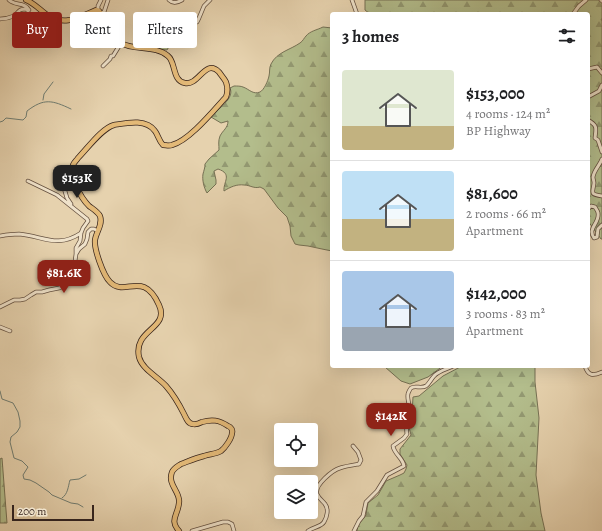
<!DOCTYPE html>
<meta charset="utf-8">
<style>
:root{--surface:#fff;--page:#f2f2f2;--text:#202124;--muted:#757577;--line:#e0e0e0;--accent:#8f2418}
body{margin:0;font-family:Alegreya,serif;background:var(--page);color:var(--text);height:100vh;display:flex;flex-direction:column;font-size:15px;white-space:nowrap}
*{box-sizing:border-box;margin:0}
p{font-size:13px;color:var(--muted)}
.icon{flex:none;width:22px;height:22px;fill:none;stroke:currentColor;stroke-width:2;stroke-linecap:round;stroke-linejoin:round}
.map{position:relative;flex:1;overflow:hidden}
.drawer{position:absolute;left:330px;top:12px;width:260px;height:356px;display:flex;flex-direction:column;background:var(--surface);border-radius:4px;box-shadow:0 4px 16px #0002}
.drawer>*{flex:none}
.hud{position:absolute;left:12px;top:12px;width:258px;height:36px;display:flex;gap:8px}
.tools{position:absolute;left:274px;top:423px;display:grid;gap:8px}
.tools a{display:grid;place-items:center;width:44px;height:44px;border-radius:4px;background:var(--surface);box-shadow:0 4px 16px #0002;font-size:20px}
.scale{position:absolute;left:12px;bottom:10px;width:82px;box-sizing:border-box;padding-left:4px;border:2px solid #38251c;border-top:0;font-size:11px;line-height:14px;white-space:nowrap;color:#38251c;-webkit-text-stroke:3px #efe2ca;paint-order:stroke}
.price{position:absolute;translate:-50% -34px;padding:0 9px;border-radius:8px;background:var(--accent);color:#fff;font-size:13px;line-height:26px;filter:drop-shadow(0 1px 2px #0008)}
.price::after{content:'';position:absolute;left:50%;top:24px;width:12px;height:9px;margin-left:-6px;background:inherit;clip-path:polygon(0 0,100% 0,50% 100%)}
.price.active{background:#222;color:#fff}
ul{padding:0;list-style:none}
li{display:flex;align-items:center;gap:12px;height:100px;padding:0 12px}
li+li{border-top:1px solid var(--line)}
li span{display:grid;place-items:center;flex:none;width:112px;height:80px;border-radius:4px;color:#555}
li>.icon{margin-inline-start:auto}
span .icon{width:48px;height:48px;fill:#fffc;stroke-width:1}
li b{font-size:17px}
h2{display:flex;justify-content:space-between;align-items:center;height:48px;padding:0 12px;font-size:17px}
.pill{padding:0 14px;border-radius:4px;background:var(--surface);box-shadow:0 4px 16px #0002;font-size:14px;line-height:36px}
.pill.active{background:var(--accent);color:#fff}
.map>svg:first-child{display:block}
</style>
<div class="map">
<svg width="602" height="531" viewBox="0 0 602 531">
<defs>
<pattern id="forest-firs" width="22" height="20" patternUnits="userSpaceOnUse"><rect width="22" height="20" fill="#b3bd8c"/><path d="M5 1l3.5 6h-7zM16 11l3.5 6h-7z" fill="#939972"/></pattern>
</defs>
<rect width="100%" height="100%" fill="#e6d2ae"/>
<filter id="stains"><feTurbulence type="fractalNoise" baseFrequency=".005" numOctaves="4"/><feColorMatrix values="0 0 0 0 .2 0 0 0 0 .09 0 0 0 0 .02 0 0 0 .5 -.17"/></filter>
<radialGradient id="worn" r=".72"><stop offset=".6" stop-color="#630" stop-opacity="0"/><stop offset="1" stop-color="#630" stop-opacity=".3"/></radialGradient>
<path fill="url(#forest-firs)" stroke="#767154" d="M365,0H602V18L601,20H602V239H601L588,221V14H370L365,10Z
M323,27L332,28V251L322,249L308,246L299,245L295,244L291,236L290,226L287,217L278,208L264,189L260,187C254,189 250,185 244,185C237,184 230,187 224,191C223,182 233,174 218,169L214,171L216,180V184L207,193C204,188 202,180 203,174C204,170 205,168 205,164L209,159L219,150C219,145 218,141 220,136C223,130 228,128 228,121L221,123L211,117C217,109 235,99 230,88L234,86C237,86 241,86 243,87C249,89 253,95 260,92C264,90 268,81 269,76C270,72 269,68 271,64C277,52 290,50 300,43C303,41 304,38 306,36C310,31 317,30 323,27Z
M149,31L161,36L156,44H161L164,37H171L170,45L167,50L158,49L144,44L135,45L133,43L137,42L138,38Z
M388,366H443L428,377L410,384L401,381L385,367Z
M462,366H535V382L539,418L536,475L541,513L545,531H357L358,525L366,515L368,503L378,495L386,481L400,475L404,473L406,469L407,465L400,454V449L411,435L409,427L412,414L413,397L419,396L443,376Z
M2,458L7,523H0V459Z"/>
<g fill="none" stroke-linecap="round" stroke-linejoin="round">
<path stroke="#707d72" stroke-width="1" d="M43,100L44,94L53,82
M0,122L3,121L6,118L23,120L26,117L27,111C44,98 52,100 71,109
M0,391L2,399L13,403L18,412L20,421V427L17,432L11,437L10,442L14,458L22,461L28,467L23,475L24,479L30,480L36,483L49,492L52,495L71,503L78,504L83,507
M62,498C68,494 68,487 70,480L79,479L86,475"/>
<g stroke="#645040" stroke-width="4.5">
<path id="minor" d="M169,0C173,4 177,3 182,0
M352,0L357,14
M601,0L602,1
M98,10V6L101,0
M101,13L104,12L108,0
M573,14L579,6L586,0
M0,19C5,19 9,18 14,16C19,12 18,9 26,9L28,11L29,10C25,2 15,6 9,0
M197,22L199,18L204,6L210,0
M103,66L110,59L111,56H113L121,43
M588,69L597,67L602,73
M588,97L599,91L602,85
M588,120C598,126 596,128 595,138L598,140L602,152
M602,159C600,165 594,170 593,177C593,179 594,181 594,183C593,193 589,194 602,196
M28,181L57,195L87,219L88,221L83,228L81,233L80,241L76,248V254
M64,188L67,198L71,204
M588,209L591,206L595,207C596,209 598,211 598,213C600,223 587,228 594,238L597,237L598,229L602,225
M0,236C6,235 12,234 19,234C43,236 57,249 81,233
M0,307L14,300H20L25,299L31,295L36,292H42L49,290L59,288L64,286L73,276L76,254L79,249L85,244L87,239L88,232L91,229H94L98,231
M0,327L10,331
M585,366C588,376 593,376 602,372
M192,531L223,522H228L232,524L234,531
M308,531C313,527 321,527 324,522C327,517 329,509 325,504C323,501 319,499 317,494C314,485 333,470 340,468C346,466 353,465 359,464L361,460L358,452L353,446
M354,531L359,521L363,516L366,502L377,491L387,475L404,466C403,458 394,454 393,446L404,438L407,434C405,424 410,416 409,406C409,402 407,398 408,394C408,393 410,389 411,388C415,385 421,389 426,386C429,384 431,379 434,376C438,371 447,369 453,366"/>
</g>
<g stroke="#38251c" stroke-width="6">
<path id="highway" d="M26,0C34,3 40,10 47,15C65,27 79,17 96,10L99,11L121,43C134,51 156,45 168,56C176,62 172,81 185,83C199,86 205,58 219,72C221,75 224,78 226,82C228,88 228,92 226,97C214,110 189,141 172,145C169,146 166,145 163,145C159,141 158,135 155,131C146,118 126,123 114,125C102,128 87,149 78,158C77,160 74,162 73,165C69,177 81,198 89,206C93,209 98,212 100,216C103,225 96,232 95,240C94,249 103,275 110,282C125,298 143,269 159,305C170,329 133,329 139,357C142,369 158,377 166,386C173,394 179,404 184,414C186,418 188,424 193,424C196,425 200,423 202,422C212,419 219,420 228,426C231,427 233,430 232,433C232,438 225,448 221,451C216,454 210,454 204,456C196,458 189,461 181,464C178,466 174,468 172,472C167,485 181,492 179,503C178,515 169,520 179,531"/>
</g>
<use href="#minor" stroke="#efe2ca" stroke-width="3"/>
<use href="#highway" stroke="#e3b977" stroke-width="4.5"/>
</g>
<rect width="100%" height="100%" filter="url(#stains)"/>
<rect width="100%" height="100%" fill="url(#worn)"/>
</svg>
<div class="tools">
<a><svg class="icon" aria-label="locate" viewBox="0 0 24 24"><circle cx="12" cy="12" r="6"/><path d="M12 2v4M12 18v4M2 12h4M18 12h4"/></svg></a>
<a><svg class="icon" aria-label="layers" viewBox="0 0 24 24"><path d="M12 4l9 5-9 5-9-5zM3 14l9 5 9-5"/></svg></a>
</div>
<div class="scale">200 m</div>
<b class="price active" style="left:77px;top:199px">$153K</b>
<b class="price" style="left:64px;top:294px">$81.6K</b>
<b class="price" style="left:391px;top:437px">$142K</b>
<div class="hud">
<a class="pill active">Buy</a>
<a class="pill">Rent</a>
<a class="pill">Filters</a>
</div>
<section class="drawer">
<h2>3 homes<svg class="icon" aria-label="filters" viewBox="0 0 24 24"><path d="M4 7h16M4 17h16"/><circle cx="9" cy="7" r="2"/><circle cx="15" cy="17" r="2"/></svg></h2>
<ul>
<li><span style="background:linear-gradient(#dfe7d0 70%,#c2b280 0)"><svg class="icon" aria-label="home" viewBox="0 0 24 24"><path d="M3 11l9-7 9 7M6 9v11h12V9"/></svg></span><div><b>$153,000</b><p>4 rooms · 124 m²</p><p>BP Highway</p></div></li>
<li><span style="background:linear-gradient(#bfe0f5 60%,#c2b280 0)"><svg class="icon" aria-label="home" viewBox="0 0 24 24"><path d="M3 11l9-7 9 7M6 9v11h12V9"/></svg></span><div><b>$81,600</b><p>2 rooms · 66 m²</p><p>Apartment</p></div></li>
<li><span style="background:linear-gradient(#a9c7e8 70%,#9aa5b1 0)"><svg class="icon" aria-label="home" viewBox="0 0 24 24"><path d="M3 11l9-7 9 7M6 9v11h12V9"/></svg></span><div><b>$142,000</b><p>3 rooms · 83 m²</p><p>Apartment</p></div></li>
</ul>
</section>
</div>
